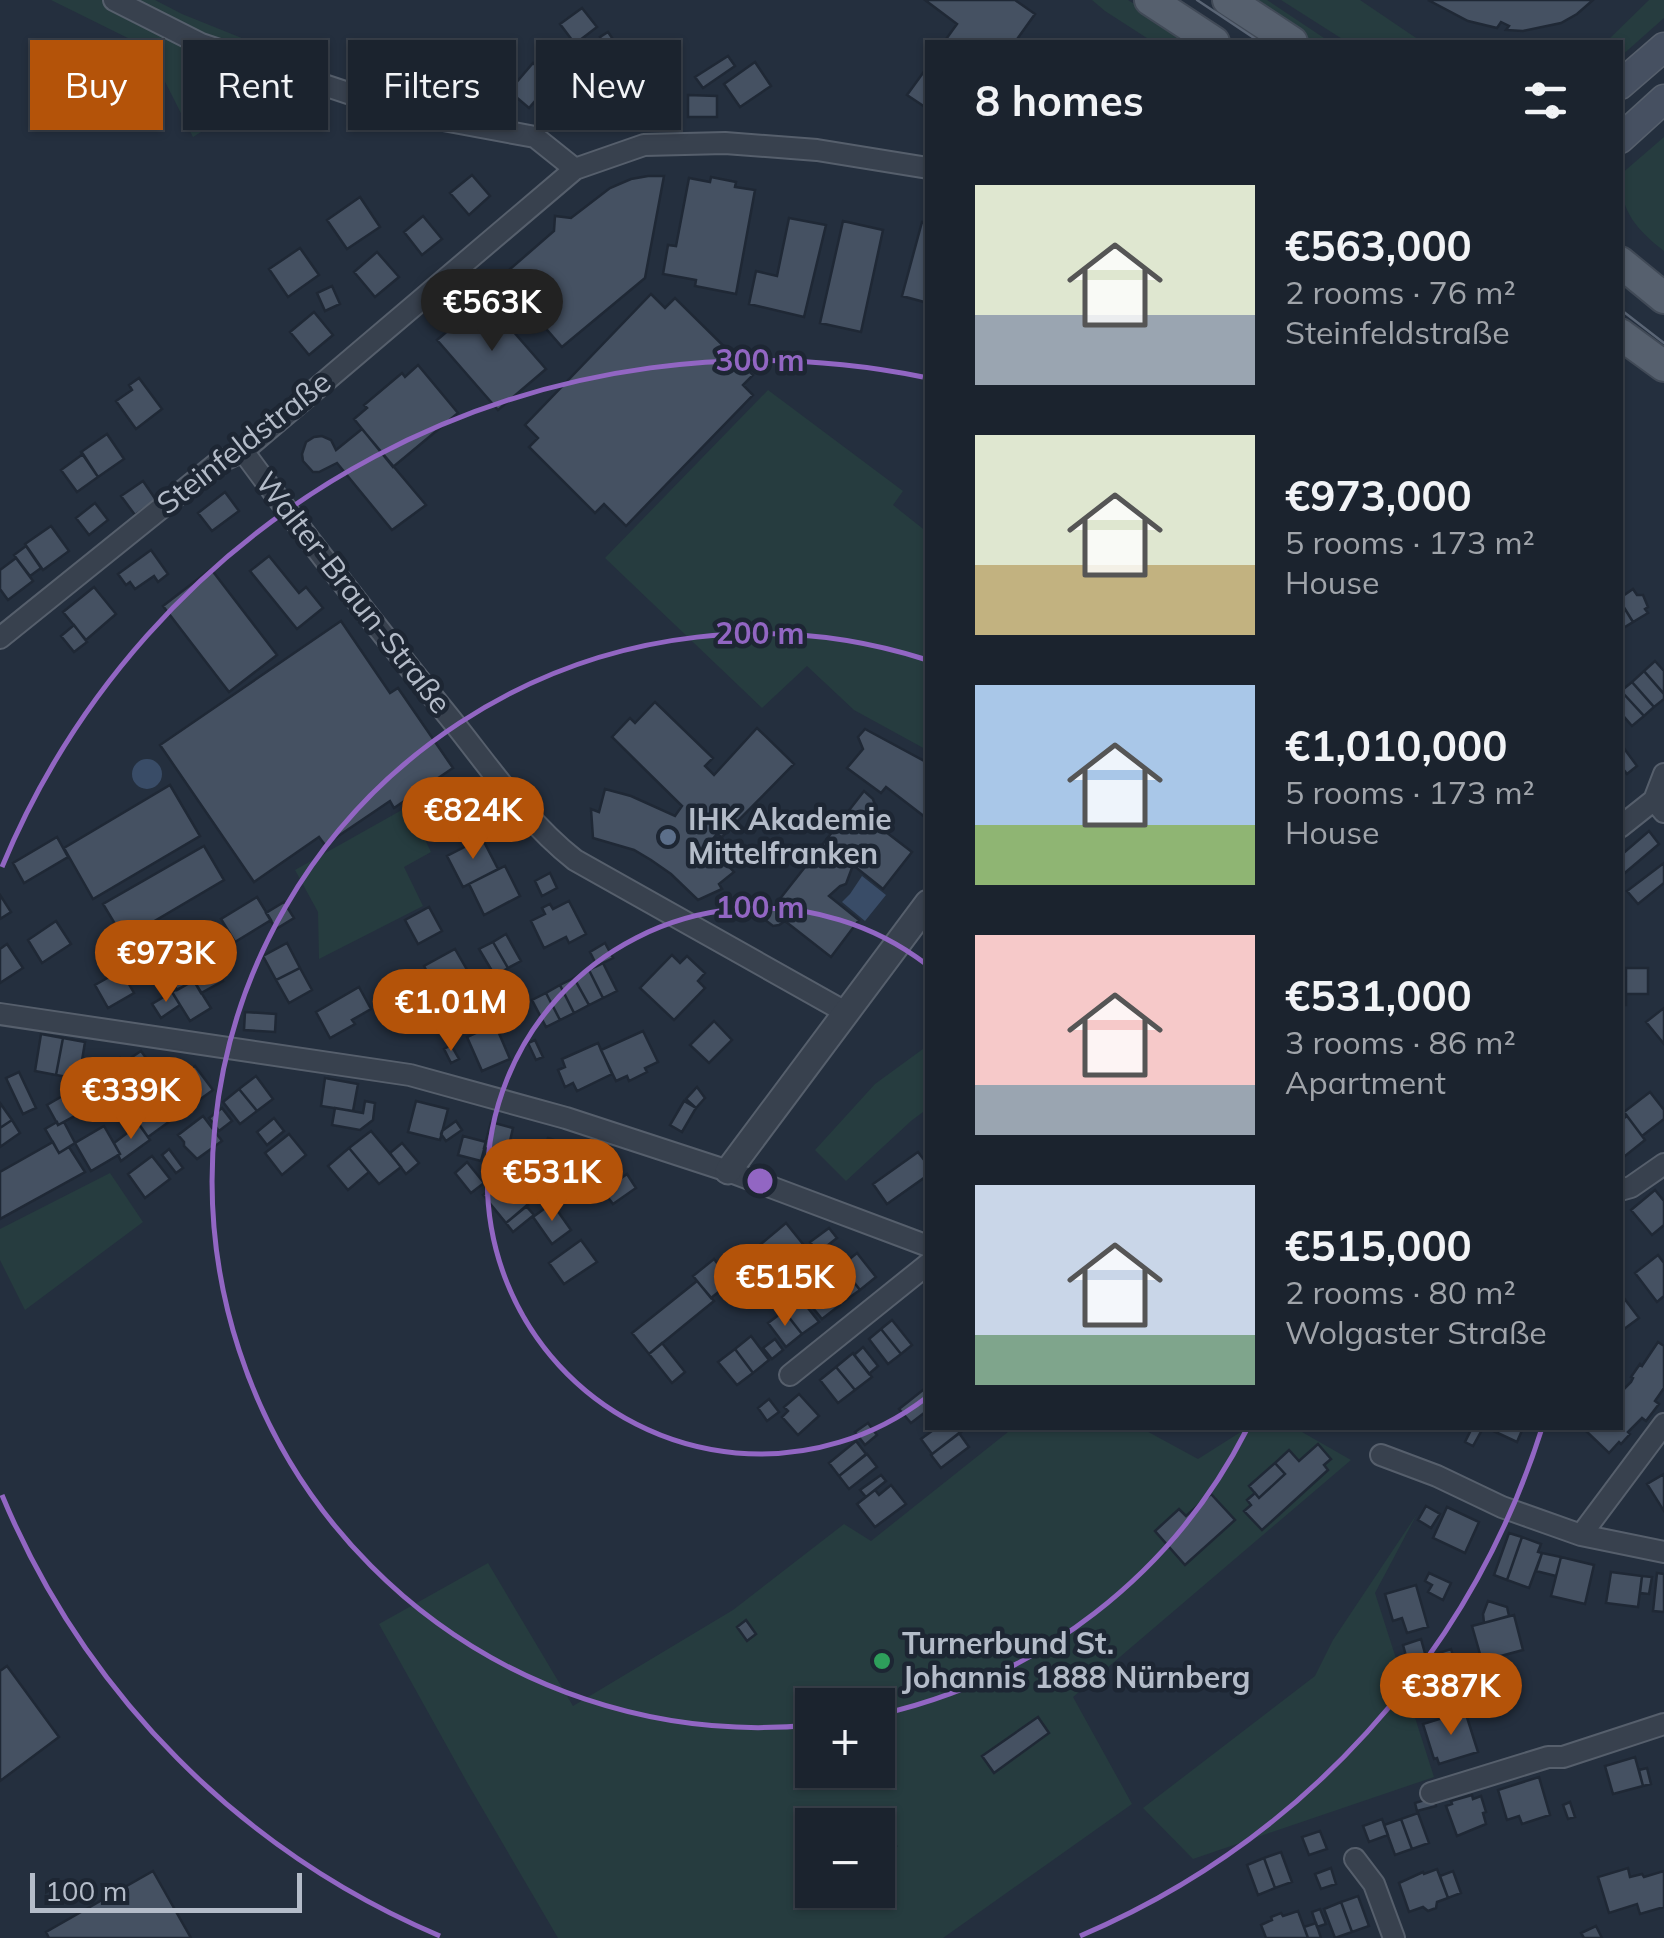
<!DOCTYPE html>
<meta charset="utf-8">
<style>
:root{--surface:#1b232e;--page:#242b36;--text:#f1f3f6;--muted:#a0a4aa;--line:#39404a;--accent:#b45309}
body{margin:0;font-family:Mulish,sans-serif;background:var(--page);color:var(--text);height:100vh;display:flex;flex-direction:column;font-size:38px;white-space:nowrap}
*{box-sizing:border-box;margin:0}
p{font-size:32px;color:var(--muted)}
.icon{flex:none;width:55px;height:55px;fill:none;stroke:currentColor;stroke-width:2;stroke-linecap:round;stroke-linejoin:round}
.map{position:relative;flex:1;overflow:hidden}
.details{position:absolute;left:925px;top:40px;width:698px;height:1390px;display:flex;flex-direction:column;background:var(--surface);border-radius:0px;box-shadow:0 2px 8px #0004,0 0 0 2px var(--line)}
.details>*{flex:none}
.guide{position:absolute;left:30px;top:40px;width:745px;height:90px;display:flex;gap:20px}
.fabs{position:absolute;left:795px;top:1688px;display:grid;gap:20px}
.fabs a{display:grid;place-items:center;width:100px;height:100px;border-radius:0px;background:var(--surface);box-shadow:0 2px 8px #0004,0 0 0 2px var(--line);font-size:50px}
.scale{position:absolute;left:30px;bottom:25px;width:272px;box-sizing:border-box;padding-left:10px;border:5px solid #b4bcc9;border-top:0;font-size:28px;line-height:35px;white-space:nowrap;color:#b4bcc9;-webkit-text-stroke:8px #1d2633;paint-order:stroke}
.price{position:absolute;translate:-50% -85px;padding:0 22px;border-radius:35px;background:var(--accent);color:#fff;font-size:32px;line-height:65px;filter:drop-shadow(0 2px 5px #0008)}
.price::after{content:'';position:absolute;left:50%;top:60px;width:30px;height:22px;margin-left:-15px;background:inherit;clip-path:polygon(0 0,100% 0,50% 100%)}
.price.selected{background:#222;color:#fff}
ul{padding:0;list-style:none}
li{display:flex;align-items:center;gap:30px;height:250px;padding:0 50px}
li span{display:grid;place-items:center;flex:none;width:280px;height:200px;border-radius:0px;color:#555}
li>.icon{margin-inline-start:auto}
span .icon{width:120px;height:120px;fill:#fffc;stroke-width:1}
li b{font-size:42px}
h2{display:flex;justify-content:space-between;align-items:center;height:120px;padding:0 50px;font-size:42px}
.chip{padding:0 35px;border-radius:0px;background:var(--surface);box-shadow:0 2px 8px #0004,0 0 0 2px var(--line);font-size:35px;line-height:90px}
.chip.selected{background:var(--accent);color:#fff}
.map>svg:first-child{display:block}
</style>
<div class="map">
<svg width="1664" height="1938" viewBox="0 0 1664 1938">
<rect width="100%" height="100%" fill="#242f3e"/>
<path fill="#263c3f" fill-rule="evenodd" d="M51,0H155L182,14L304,63L268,91L193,137L148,48Z
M1092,0H1128L1194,42H1153L1105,11Z
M1241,0H1267L1330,42H1307Z
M1281,0H1360L1422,42H1347Z
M1649,0H1664V18L1620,57V42H1606Z
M1664,137V251C1637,230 1620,211 1620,175Z
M768,390L903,491L893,505L927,532V750L854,710L807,666L762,708L605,558Z
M409,806L431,852L404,867L423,906L319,959L318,912L295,870Z
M927,1046V1109L911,1121L846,1181L815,1150L875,1084Z
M110,1173L143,1222L25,1310L0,1260V1229Z
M1013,1428H1141L1198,1459L1247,1428H1295L1351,1460L1073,1697L1132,1804L943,1938H558L468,1784L379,1624L488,1563L573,1706L733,1610L844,1524L871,1541ZM812,1705H878V1770H812ZM812,1825H878V1890H812Z
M1417,1514L1375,1593L1434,1777L1193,1859L1143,1808L1315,1676L1333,1640Z"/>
<path fill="#394c67" d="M132 774a15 15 0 1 1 30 0a15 15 0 1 1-30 0Z
M862,876L886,895L865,921L842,902L850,894Z"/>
<path fill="#455162" stroke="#1f2835" stroke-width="2.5" d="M925,0H1015L1035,14L1015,42H944L957,24Z
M1428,0H1593L1577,14L1561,23L1523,31L1506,30L1509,26L1501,22L1497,28L1468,21Z
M582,8L597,27L575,44L560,24Z
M608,32L619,48L611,54L600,37Z
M584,37L609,70L588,85L564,52Z
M728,56L735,66L703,88L695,77Z
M626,58L635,70L628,75L619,63Z
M755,62L771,86L740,107L724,84Z
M533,63L553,80L529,108L509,91Z
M928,66V109L907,95Z
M557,86L572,101L552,120L538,105Z
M688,95L717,96V117H688Z
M472,175L490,196L469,215L450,193Z
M648,176H664L645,278L562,347L501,277L554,231L555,216L571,218L610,188L631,179Z
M711,177L736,182L735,187L755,190L736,294L695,286L696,280L663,274L668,245L676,246L689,178L710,182Z
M360,197L380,227L347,249L327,220Z
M423,216L442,239L422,255L404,232Z
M789,218L826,225L804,317L749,304L756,271L777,276Z
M843,221L883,230L861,332L820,323Z
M922,222L928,224V303L902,296Z
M300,248L319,275L288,297L269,269Z
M377,252L399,277L375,297L354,272Z
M332,286L340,304L325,311L317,293Z
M651,294L665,308L675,298L753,375L743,385L753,395L626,526L604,504L595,513L529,447L538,438L525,425Z
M485,299L546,369L498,410L437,340Z
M314,312L333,335L309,355L290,332Z
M418,365L458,413L393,467L354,419L367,408L364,405L402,373L405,377Z
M139,378L162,409L136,429L116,401L132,390L129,385Z
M362,429L426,505L392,530L337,463L319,472H313L303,461L302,454L306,442L314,437L322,436L331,440L336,450Z
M107,434L124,459L98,477L81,452Z
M83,454L98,477L77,492L61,470Z
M143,481L156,500L135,515L121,496Z
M225,492L239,511L212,531L198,513Z
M95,503L108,520L89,535L76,518Z
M51,526L69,551L43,570L25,544Z
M26,546L41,568L30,576L14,555Z
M151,550L168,574L158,582L154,576L135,589L130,582L126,585L118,574Z
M269,556L299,593L306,587L323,608L297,629L250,571Z
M16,558L33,581L8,600L0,589V570Z
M211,569L277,655L229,692L163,606Z
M94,587L116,614L86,640L63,612Z
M1633,589L1637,595H1643L1648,607L1645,609L1648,613L1633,622L1620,601V598Z
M1620,601L1633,622L1620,630Z
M341,621L390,693L398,688L453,768L394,808L390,801L325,845L319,837L254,882L160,745Z
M74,625L87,642L74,652L61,636Z
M1655,661L1664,671V694L1644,671Z
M1644,671L1664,694V699L1654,707L1632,682Z
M1632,682L1654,707L1644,716L1621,691Z
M1621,691L1644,716L1632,726L1620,712Z
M655,702L713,758L705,766L714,775L757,728L794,764L722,837L717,834L708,845L734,872L719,884L722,889L698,900L671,874L651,860L634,850L593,838L591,809L599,812L605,789L631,796L675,816L682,806L612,737L630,718L635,723Z
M865,729L928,763V814L925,817L886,787L881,793L847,768L863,749L858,737Z
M1620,743L1637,766L1627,774L1620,765Z
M170,785L200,836L93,899L64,848Z
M465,788L480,814L456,828L441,801Z
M864,791L873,799L876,808L869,819L912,852L883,889L853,865L846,884L840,886L829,896L859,920L831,957L785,921L779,925L773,926L764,919L809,862L808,855L815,854Z
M483,812L488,820L471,830L466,822Z
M1649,831L1659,844L1620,877V856Z
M57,837L68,857L24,883L13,863Z
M482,838L498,869L463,887L447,856Z
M204,846L224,880L124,939L103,904Z
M1664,863V883L1638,904L1627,891Z
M505,866L520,896L484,915L469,884Z
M550,873L557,888L542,896L535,881Z
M0,895L11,912L0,919Z
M257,897L271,920L235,942L221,919Z
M569,901L586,934L569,943L566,937L544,948L531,921L545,914L542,908L550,904L553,909Z
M284,902L294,918L276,929L266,913Z
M429,907L442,931L418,944L405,920Z
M56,921L71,944L42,963L28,940Z
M201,930L223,964L177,990L158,959L127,980L119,967L152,946L154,949L176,935L181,943Z
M506,934L521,961L508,968L493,942Z
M493,942L508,968L495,976L479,949Z
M287,943L300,968L276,980L263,956Z
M605,943L613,958L597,966L590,952Z
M7,944L23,968L0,983V949Z
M455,949L470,975L438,992L424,966Z
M672,955L680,963L687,956L705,973L698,981L705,988L674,1020L640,988Z
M603,963L617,991L603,998L589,970Z
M119,967L134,993L108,1008L95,985L116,973L115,970Z
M300,968L312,990L289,1003L276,980Z
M1626,968H1648V994H1626Z
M216,969L223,981L201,993L194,981Z
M589,970L603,998L589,1005L574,978Z
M574,978L589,1005L574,1013L560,985Z
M1626,978V1005H1620V979Z
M194,981L211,1008L190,1021L172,992Z
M560,985L574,1013L560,1020L546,993Z
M359,987L371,1009L352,1020L355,1024L330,1038L316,1012Z
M172,992L180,1005L161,1018L152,1004Z
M546,993L560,1020L546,1027L532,1000Z
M1664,1008V1044L1646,1022Z
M245,1012L276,1014L275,1032L244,1030Z
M714,1021L732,1040L709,1063L690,1045Z
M495,1024L510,1059L482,1071L467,1037Z
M643,1031L658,1062L645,1068L647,1072L629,1081L627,1076L616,1081L601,1050Z
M41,1034L63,1038L56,1075L35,1071Z
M63,1038L85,1042L79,1079L56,1075Z
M535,1040L543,1057L536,1060L528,1043Z
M598,1043L612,1074L577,1091L573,1083L565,1087L558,1070L565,1067L562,1059Z
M451,1045L459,1059L451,1063L444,1049Z
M141,1051L157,1073L121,1098L106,1077L111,1074L107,1068L120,1058L123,1063Z
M195,1066L213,1090L148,1137L130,1112Z
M19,1072L36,1108L23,1114L6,1078Z
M256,1076L273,1099L257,1111L239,1089Z
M325,1078L358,1084L353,1111L321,1106Z
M90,1080L102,1101L58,1125L47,1105Z
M697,1087L705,1098L696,1108L686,1099Z
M239,1089L257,1111L240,1124L223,1102Z
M1650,1092L1664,1110V1119L1642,1136L1624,1112Z
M365,1101L375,1103L373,1120L360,1130L332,1125L335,1108L363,1113Z
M416,1101L448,1109L440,1140L408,1132Z
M684,1101L696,1108L682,1132L670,1125Z
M0,1103L12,1120L0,1128Z
M222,1108L232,1121L219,1131L209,1118Z
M203,1116L222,1141L197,1159L184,1146V1142L178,1135Z
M1627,1116L1645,1140L1620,1160V1121Z
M274,1118L284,1131L267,1145L257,1132Z
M12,1120L20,1133L0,1147V1128Z
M456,1121L462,1130L446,1141L441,1134L442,1131Z
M57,1122L58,1125L64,1122L75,1143L59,1153L45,1129Z
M491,1122L513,1128L507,1154L484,1148Z
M139,1124L150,1140L121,1161L118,1155L120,1154L114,1143Z
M104,1126L120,1154L91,1171L75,1143Z
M371,1131L401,1167L379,1184L349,1148Z
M289,1134L306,1155L282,1175L265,1153Z
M463,1136L486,1142L481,1161L458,1155Z
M548,1138L572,1146L563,1173L539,1165Z
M53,1142L59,1153L69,1147L85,1172L0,1219V1172Z
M402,1143L419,1163L406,1174L390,1153Z
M349,1148L369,1172L348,1190L328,1166Z
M169,1149L183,1168L176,1173L162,1155Z
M918,1152L928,1165V1175L887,1204L873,1184Z
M152,1156L170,1179L145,1198L128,1174Z
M467,1162L484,1183L471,1193L455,1173Z
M627,1174L636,1188L613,1204L603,1191Z
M506,1177L528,1205L506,1223L483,1195Z
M1655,1190L1664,1201V1225L1652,1235L1631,1210Z
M552,1203L571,1230L552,1244L533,1217Z
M526,1206L534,1215L513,1232L506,1223Z
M786,1223L811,1254L767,1288L755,1272L772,1258L761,1244Z
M829,1228L837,1238L818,1253L810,1242Z
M581,1240L597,1262L564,1284L549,1263Z
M857,1253L876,1277L860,1290L841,1266Z
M1658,1255L1664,1263V1296L1657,1302L1635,1273Z
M714,1259L731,1282L711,1298L693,1276Z
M841,1266L860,1290L843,1302L825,1278Z
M697,1281L714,1301L649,1354L632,1333Z
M831,1293L840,1305L822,1319L813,1308Z
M1620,1293L1639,1318L1620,1332Z
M800,1298L819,1322L802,1334L784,1311Z
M784,1311L802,1334L786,1347L768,1323Z
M892,1320L912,1345L901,1354L881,1329Z
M881,1329L901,1354L888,1364L869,1339Z
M751,1336L769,1360L753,1373L735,1349Z
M775,1339L783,1350L772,1359L763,1348Z
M1658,1342L1664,1346V1388L1655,1401L1659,1404L1646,1421L1642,1418L1628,1432L1630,1434L1621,1444L1619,1442L1609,1453L1585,1430L1588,1428H1620V1393L1631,1382L1633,1378L1631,1377L1640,1364L1642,1366Z
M662,1343L685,1372L672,1383L649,1354Z
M863,1347L878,1366L869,1374L854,1355Z
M735,1349L753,1373L737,1385L718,1362Z
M853,1353L872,1377L855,1390L836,1367Z
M836,1367L855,1390L838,1403L820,1380Z
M928,1386V1410L911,1423L899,1409Z
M799,1394L819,1416L798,1435L782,1417L788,1411L784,1407Z
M769,1399L779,1412L767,1421L758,1408Z
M868,1423L877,1435L865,1445L855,1432Z
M936,1428H957L961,1432L932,1454L921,1439Z
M1472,1428H1483L1473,1446L1465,1442Z
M1487,1428H1523L1517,1442Z
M959,1433L969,1447L941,1468L931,1455Z
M856,1441L866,1454L839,1476L829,1463Z
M1318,1444L1331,1459L1324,1465L1328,1470L1262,1530L1244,1511L1251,1505L1247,1500L1255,1493L1259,1498L1285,1474L1275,1463L1289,1450L1299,1461Z
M867,1454L877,1467L849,1489L839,1476Z
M1275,1463L1285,1474L1259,1498L1249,1486Z
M1664,1474V1511L1647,1484Z
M881,1475L886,1481L866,1497L860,1490Z
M891,1485L906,1504L875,1527L857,1504L875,1490L879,1495Z
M1211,1494L1235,1520L1185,1565L1155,1531L1179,1509L1186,1516Z
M1426,1506L1440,1514L1431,1528L1418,1520Z
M1447,1507L1479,1522L1465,1553L1433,1538Z
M1509,1533L1522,1537L1507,1580L1494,1575Z
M1522,1537L1541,1544L1538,1552L1542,1553L1529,1588L1507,1580Z
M1542,1553L1561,1557L1556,1576L1536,1571Z
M1561,1557L1594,1565L1585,1604L1551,1596Z
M1611,1572L1642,1576L1638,1607L1606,1603Z
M1429,1573L1451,1583L1443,1600L1428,1592L1432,1585L1425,1581Z
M1657,1573L1664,1574V1612L1653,1611Z
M1642,1576L1652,1577L1649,1594L1640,1593Z
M1416,1585L1428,1627L1407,1633L1402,1618L1393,1621L1385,1594Z
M1488,1601L1507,1607L1509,1616L1484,1623L1483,1614Z
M1514,1615L1523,1650L1482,1661L1472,1626Z
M746,1620L756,1634L747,1641L737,1627Z
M1421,1639L1426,1657L1408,1663L1403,1645Z
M1451,1649L1460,1678L1421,1690L1411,1662Z
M7,1666L59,1737L0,1781V1671Z
M1465,1711L1478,1752L1439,1764L1437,1758L1434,1759L1423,1724Z
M1038,1717L1049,1733L994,1773L982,1756Z
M1635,1757L1643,1786L1613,1794L1605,1766Z
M1647,1768L1651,1784L1643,1786L1639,1770Z
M1539,1777L1550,1815L1522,1824L1519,1816L1507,1820L1498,1790Z
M1472,1795L1473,1799L1481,1796L1486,1812L1483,1813L1486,1824L1457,1836L1446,1806L1452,1804L1451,1801Z
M1434,1797L1436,1806L1417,1811L1415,1803Z
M1570,1802L1575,1817L1568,1819L1563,1805Z
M1418,1813L1429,1843L1412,1849L1401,1819Z
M1382,1819L1388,1835L1369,1842L1363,1826Z
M1401,1819L1412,1849L1395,1855L1384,1825Z
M1320,1831L1327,1849L1309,1855L1302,1837Z
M887,1833L896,1846L878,1859V1839Z
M1281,1852L1292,1882L1275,1888L1264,1858Z
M1264,1858L1275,1888L1258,1895L1247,1865Z
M1331,1868L1336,1884L1321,1889L1315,1874Z
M1628,1868L1630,1877L1642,1874L1644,1877L1664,1871V1907L1640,1914L1637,1904L1609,1913L1598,1877Z
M1437,1869L1448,1898L1437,1902L1436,1908L1428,1911L1423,1907L1409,1912L1399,1883L1423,1872L1424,1874Z
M153,1871L191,1938H49L46,1932Z
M1453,1871L1461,1893L1448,1898L1440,1876Z
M1358,1896L1369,1926L1352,1932L1341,1902Z
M1341,1902L1352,1932L1335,1938L1324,1909Z
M1320,1909L1326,1924L1317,1927L1312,1912Z
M1298,1911L1308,1938H1266L1261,1925L1272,1920L1271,1917L1281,1913L1283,1916Z
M1316,1923L1321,1938H1308L1304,1927Z
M1596,1926L1602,1938H1584L1581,1933Z"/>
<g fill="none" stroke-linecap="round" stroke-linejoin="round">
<g stroke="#565f6c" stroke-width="24">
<path id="minor" d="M114,0L201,44L411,114L535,137L575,169
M243,451C311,544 382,634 454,723C492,771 527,822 575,860L847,1013
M0,638L216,464L243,451L575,169L644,145L725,143L817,150L928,168
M1654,800L1664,774
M1620,827L1654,800L1664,812
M0,1014L410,1075L566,1118L728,1171L928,1246
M1620,1190L1631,1187L1664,1164
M790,1375L928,1264
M1381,1455L1437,1476L1502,1507L1581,1535L1664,1552
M1581,1535L1664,1424
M1431,1793L1548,1757H1563L1664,1724
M1355,1859L1374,1884L1394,1938"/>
</g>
<g stroke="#565f6c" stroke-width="29">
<path id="tertiary" d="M728,1171L928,903"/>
</g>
<g stroke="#565f6c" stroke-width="31">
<path id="secondary" d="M1620,85L1664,47
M1620,139L1664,99"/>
</g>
<g stroke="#414a57" stroke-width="34">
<path id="primary" d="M1150,0L1214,42
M1228,0L1292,42
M1620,262L1664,298
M1620,334L1664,366"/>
</g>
<use href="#minor" stroke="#38414e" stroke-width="20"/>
<use href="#tertiary" stroke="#38414e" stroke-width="25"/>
<use href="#secondary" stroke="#465061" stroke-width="28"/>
<use href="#primary" stroke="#56606e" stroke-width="30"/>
<path stroke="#5a6575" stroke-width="2.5" d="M1197,0L1260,42
M1620,309L1664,343"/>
</g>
<g fill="none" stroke="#9266c3" stroke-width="5">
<path d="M926 1398A273 273 0 1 1 926 964"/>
<path d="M1247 1429A547 547 0 0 1 878 1715M812 1725A547 547 0 1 1 924 659"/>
<path d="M1542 1428A820 820 0 0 1 1080 1936M440 1936A820 820 0 0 1 2 1495M2 867A820 820 0 0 1 923 377"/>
</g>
<circle fill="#5c6f8a" stroke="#1d2633" stroke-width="4" cx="668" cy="837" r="10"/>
<circle fill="#2e9e5b" stroke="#1d2633" stroke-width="4" cx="882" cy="1661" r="10"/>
<g text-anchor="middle" stroke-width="9" stroke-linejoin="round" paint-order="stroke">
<g font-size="30" fill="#b4bcc9" stroke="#1d2633">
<text transform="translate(244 443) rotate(-38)" y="10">Steinfeldstraße</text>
<text transform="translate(353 593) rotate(52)" y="10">Walter-Braun-Straße</text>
</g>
<g font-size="30" font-weight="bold" fill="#b4bcc9" stroke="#1d2633" text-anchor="start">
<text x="688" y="830">IHK Akademie<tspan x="688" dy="34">Mittelfranken</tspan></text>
<text x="902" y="1654">Turnerbund St.<tspan x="902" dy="34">Johannis 1888 Nürnberg</tspan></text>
</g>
</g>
<circle cx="760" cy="1181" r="15" fill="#9266c3" stroke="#1d2633" stroke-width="5"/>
<g font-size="30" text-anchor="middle" font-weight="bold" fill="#9266c3" stroke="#1d2633" stroke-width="9" stroke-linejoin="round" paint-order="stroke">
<text x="760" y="371">300 m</text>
<text x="760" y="644">200 m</text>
<text x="760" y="918">100 m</text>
</g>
</svg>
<div class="fabs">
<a>+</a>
<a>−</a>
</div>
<div class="scale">100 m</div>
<b class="price selected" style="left:492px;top:354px">€563K</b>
<b class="price" style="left:473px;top:862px">€824K</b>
<b class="price" style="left:166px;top:1005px">€973K</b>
<b class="price" style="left:451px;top:1054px">€1.01M</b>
<b class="price" style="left:131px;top:1142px">€339K</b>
<b class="price" style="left:552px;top:1224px">€531K</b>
<b class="price" style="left:785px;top:1329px">€515K</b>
<b class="price" style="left:1451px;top:1738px">€387K</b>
<div class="guide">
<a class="chip selected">Buy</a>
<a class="chip">Rent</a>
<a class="chip">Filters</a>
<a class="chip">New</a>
</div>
<section class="details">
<h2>8 homes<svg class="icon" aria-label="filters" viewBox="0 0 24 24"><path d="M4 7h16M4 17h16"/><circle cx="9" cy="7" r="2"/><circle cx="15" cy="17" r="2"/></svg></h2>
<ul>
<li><span style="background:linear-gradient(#dfe7d0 65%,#9aa5b1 0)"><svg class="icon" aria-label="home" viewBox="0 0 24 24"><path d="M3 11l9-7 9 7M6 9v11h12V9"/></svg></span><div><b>€563,000</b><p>2 rooms · 76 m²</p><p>Steinfeldstraße</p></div></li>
<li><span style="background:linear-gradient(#dfe7d0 65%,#c2b280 0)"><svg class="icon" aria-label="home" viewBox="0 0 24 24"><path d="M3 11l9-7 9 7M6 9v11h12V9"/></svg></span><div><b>€973,000</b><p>5 rooms · 173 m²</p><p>House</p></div></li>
<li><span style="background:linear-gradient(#a9c7e8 70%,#8fb573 0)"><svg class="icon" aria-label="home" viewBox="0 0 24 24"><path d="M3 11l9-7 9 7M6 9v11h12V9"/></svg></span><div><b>€1,010,000</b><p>5 rooms · 173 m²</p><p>House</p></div></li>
<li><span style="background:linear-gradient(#f6c9c9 75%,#9aa5b1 0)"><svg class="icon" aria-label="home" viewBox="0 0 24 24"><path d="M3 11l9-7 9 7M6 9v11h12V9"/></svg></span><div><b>€531,000</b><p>3 rooms · 86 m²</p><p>Apartment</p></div></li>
<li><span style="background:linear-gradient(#c9d6e8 75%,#7fa58c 0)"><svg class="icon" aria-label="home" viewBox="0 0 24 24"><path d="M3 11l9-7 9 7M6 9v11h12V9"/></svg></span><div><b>€515,000</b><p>2 rooms · 80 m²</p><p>Wolgaster Straße</p></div></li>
</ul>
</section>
</div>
